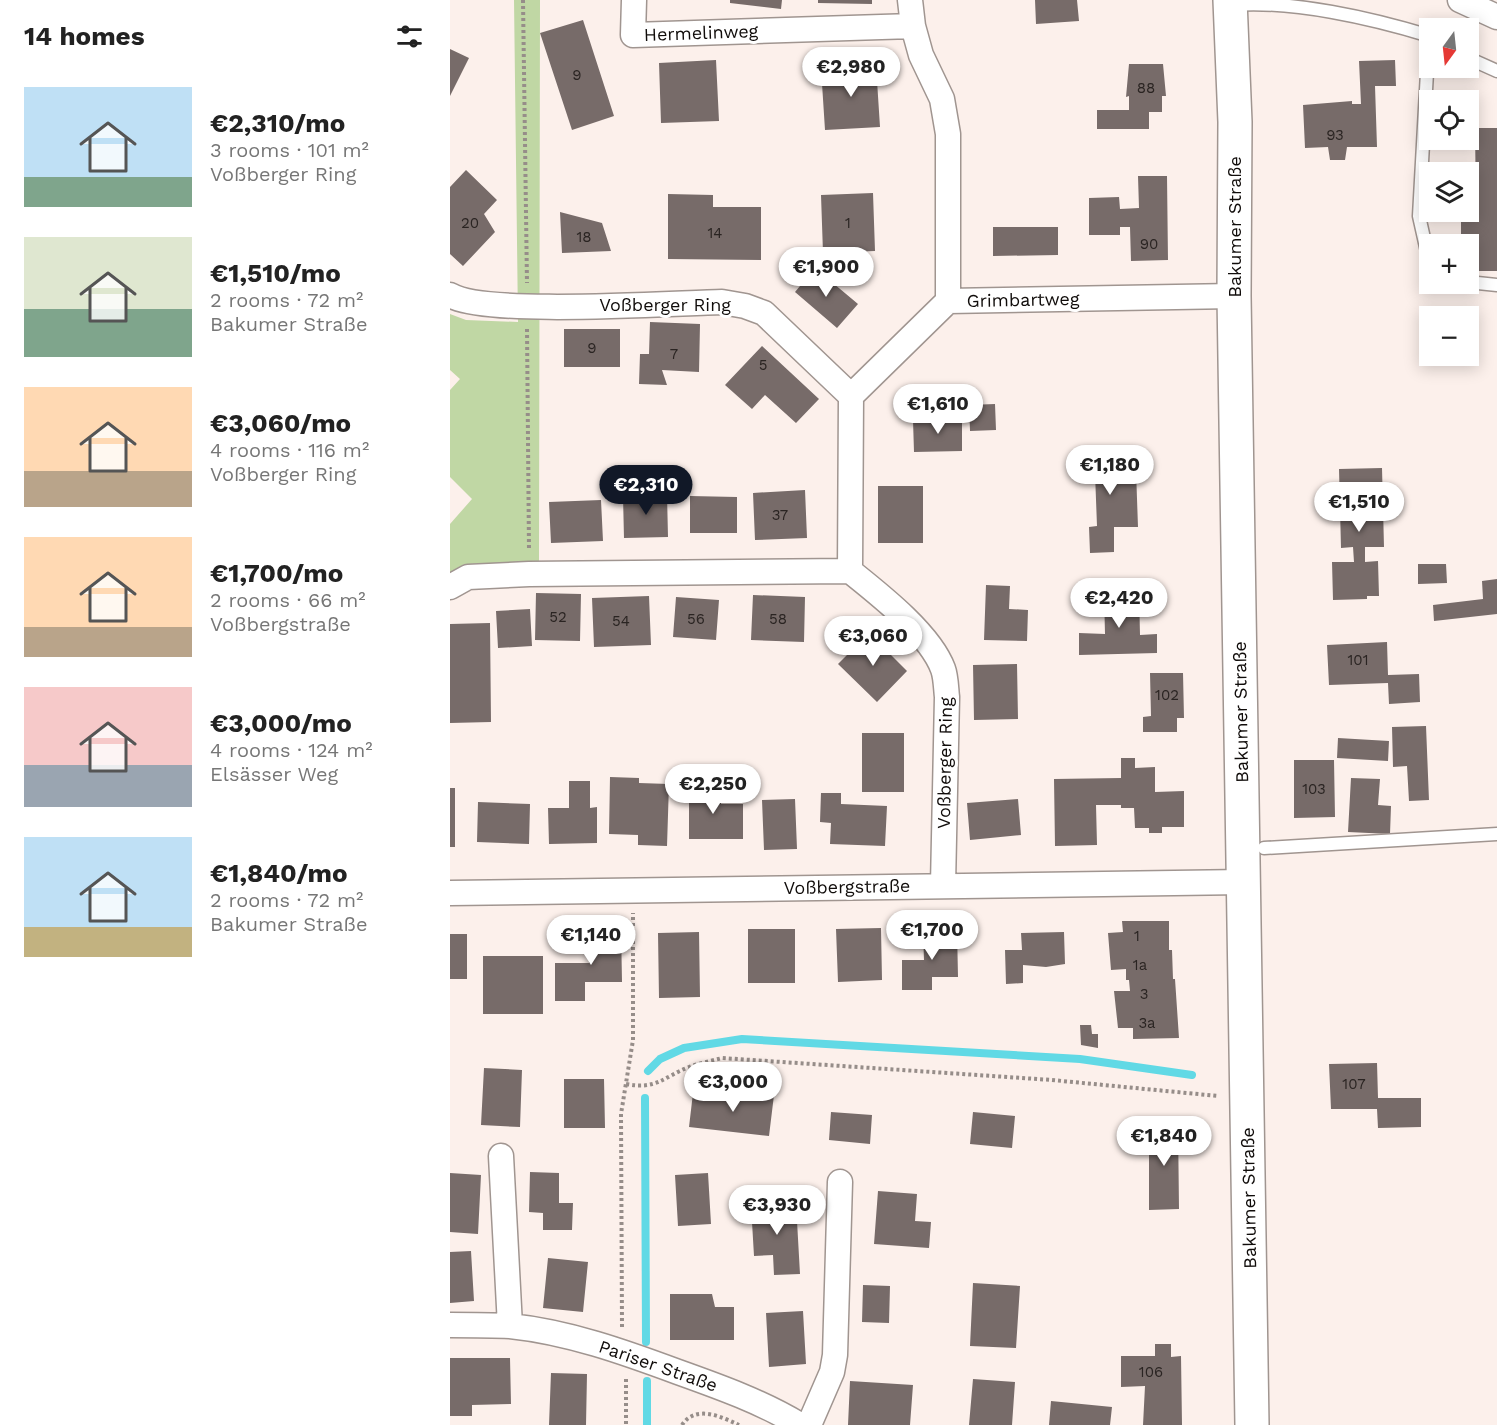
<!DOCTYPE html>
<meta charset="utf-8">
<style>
:root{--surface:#fff;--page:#f2f2f2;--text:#222;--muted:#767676;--accent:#111827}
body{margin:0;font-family:"Work Sans",sans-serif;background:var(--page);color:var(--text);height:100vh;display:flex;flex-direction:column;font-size:22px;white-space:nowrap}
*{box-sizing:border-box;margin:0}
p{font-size:20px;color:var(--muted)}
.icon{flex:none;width:33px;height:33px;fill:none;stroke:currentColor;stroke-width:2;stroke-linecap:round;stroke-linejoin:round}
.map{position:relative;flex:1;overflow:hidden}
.panel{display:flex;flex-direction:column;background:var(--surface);width:450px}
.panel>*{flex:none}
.needle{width:39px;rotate:195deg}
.controls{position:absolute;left:969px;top:18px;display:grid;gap:12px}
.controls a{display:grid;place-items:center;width:60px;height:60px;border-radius:0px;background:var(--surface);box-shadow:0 3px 15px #0003;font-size:30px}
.price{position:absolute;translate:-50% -51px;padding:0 14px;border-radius:21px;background:#fff;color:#222;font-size:20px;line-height:39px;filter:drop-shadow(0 2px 3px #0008)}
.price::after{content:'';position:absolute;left:50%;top:36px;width:18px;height:14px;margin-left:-9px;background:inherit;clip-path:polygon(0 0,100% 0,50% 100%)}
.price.selected{background:var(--accent);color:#fff}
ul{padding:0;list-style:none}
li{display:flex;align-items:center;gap:18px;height:150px;padding:0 24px}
li span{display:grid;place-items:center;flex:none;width:168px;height:120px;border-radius:0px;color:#555}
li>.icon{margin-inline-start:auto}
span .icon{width:72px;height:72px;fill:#fffc;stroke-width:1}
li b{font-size:26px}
h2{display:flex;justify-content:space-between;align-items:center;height:72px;padding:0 24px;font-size:26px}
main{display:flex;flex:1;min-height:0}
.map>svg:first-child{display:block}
</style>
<main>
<section class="panel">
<h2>14 homes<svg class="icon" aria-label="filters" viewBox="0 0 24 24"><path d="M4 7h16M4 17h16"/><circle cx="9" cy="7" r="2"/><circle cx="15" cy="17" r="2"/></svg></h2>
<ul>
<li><span style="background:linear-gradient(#bfe0f5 75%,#7fa58c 0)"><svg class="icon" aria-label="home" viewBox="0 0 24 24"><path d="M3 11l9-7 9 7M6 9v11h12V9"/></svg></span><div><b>€2,310/mo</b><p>3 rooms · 101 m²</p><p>Voßberger Ring</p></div></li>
<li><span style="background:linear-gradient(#dfe7d0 60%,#7fa58c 0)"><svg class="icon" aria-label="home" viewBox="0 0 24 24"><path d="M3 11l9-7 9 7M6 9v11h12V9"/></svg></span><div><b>€1,510/mo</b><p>2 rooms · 72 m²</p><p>Bakumer Straße</p></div></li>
<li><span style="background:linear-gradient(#ffd9b3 70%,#b9a48a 0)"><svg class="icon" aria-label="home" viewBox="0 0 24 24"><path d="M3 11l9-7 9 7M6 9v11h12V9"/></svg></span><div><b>€3,060/mo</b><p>4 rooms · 116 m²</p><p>Voßberger Ring</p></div></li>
<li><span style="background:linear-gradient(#ffd9b3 75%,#b9a48a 0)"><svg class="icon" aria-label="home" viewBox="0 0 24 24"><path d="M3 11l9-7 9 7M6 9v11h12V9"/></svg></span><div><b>€1,700/mo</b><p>2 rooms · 66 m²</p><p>Voßbergstraße</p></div></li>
<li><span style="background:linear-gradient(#f6c9c9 65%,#9aa5b1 0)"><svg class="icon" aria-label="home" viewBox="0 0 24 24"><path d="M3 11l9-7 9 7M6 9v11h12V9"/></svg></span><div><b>€3,000/mo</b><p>4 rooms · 124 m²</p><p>Elsässer Weg</p></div></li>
<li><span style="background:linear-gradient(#bfe0f5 75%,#c2b280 0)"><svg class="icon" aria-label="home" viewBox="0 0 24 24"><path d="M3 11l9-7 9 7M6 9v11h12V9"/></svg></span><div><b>€1,840/mo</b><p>2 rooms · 72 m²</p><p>Bakumer Straße</p></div></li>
</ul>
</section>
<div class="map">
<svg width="1047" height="1425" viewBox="0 0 1047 1425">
<rect width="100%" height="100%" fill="#fcf0eb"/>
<path fill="#c0d7a4" d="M64,0H90L89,563L15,564L0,572V524L22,499L0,477V390L10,379L0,370V314L16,320L68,322Z"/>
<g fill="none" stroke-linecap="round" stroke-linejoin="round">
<path stroke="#61d9e5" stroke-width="8" d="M198,1071L210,1059L234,1048L292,1039L630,1059L742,1075
M195,1098L196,1342
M197,1381V1425"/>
</g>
<path fill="#776b69" d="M280,0H332L331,9L280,3Z
M368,0H422V4L368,3Z
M585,0H627L629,21L586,24Z
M133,20L164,116L122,130L90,33Z
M0,49L19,58L0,96Z
M266,60L269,121L211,123L209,63Z
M945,60L946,86H925L927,147H897L895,160H880L878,147L855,148L853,105L902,101V104H911L909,61Z
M679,64H713L716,96H712V112H699V129H647V110H679V96L676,97Z
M426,65L430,127L375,130L371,68Z
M1025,128H1047V271H1018V244H1011V212L1026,210Z
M16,170L47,200L34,214L45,232L13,266L0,254V187Z
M688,176H717L718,260L681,261L680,227H670V235H639V198L669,197L670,209L689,208Z
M423,193L425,251L373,253L371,195Z
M218,194L263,195V207H311V260L218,259Z
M110,212L152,223L161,251L112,253Z
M543,227H608V255L543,256Z
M365,268L408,304L387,328L345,292Z
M200,322L250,324L249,372L212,370L217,385L189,384L190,354H199Z
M114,329H170V367H114Z
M312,346L369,399L346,423L315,395L302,409L275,385Z
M545,404L546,430L520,431L519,405Z
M512,419V451L464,452L463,420Z
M670,448L671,471L686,470L688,527H664V552L640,553L639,527L647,526L645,473L631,474L630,449Z
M932,468L934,547H915V562L928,561L929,596H917V599L883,600L882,562H904L903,547L891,548L889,469Z
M428,486H473V543H428Z
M355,490L357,538L305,540L303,493Z
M217,494L218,537L174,538L173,496Z
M240,496L287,497V533H240Z
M151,500L153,541L101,543L99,502Z
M968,564H996L997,583L968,584Z
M1047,579V614L984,621L983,605L1033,599L1032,581Z
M536,585L560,586L559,609L578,610L577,641L534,640Z
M689,592L690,635L707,634V653L629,655V633L655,634L654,593Z
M86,593L131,594L130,641L85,640Z
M303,595L355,597L354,642L301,640Z
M199,596L201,645L144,647L142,598Z
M226,597L269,600L266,640L223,637Z
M80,609L82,646L48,648L46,611Z
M40,623L41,722L0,723V624Z
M419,633L457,671L427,702L388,664Z
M937,642L938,675L969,674L970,702L939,704L938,683L879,685L877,645Z
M567,664L568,719L524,720L523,665Z
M700,673H733L734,718H727V732H693V717L701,716Z
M976,726L979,800L959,801L957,766L943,767L942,727Z
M412,733H454V792H412Z
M888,738L939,741L938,761L887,758Z
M671,758H685V768L705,767V792L734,791V827H712V833H699V828H685L684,808H671V805H646L647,845L605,846L604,779L671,778Z
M844,760H884L885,817L844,818Z
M160,777L189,778V783L219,784L217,846L188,845V835L159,834Z
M901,778L930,779L928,805L941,806L940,834L898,832Z
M119,781H140V808L147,807V843L99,844L98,808H119Z
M239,786H271V804H293V839H239Z
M0,788H5V847H0Z
M371,793H391V804L437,806L435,846L380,844L381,823L370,822Z
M345,799L347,849L314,850L312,800Z
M568,799L571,835L520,840L517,803Z
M28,802L80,804L79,844L27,842Z
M672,921H719V950H722L723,979H725L729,1038L683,1039V1028H668L664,991H680L679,980H676V969L661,970L658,933L673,932Z
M138,928H171L172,982H135V1001H105V963H139Z
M431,928L432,980L388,982L386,929Z
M298,929H345V983H298Z
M507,929L508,977H482V990H452V960H474L473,930Z
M249,932L250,997L209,998L208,933Z
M614,932L615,964L596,967L573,965V983L556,984L555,950H572L571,933Z
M0,934H17V979H0Z
M33,956H93V1014H33Z
M630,1025H641L642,1034H648V1048L631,1045Z
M927,1063L928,1098H971V1127L928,1128L927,1109H881L879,1064Z
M34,1068L72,1070L70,1127L31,1125Z
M114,1079H154L155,1128H114Z
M293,1092L324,1095L319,1136L239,1127L243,1093L292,1098Z
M381,1112L422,1115L420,1144L379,1140Z
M523,1112L565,1116L562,1148L520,1144Z
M699,1124H728L729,1209L699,1210Z
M80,1172L109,1173V1203H123L122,1230H93V1213L79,1212Z
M0,1173L31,1175L28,1234L0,1232Z
M258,1173L261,1224L228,1226L225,1175Z
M428,1191L467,1194L465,1221L481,1222L479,1248L424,1244Z
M346,1203L350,1274L324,1275L323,1255L304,1256L301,1205Z
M21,1251L24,1301L0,1303V1252Z
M98,1258L138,1262L133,1312L93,1308Z
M523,1283L570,1286L566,1348L520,1346Z
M413,1285L440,1286L439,1323L412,1322Z
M220,1294H262L265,1307H284V1340H220Z
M353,1311L356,1364L319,1367L316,1313Z
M705,1344H721V1357L731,1356L732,1425H693L695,1386L671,1387V1356H705Z
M0,1358H60L61,1404L22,1405V1416H0Z
M101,1373L137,1374L136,1425H99Z
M523,1379L565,1382L562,1425H519Z
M400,1381L463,1385L460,1425H398Z
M601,1401L662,1407L660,1425H599Z"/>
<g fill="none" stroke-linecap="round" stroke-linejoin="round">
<g stroke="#a09590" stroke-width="15">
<path id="service" d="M782,5C842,0 921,18 980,36
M979,36L969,216L980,265
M1018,58L1047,71
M1018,282L1047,285
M814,848L1047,834"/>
</g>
<g stroke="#a09590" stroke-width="27">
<path id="minor" d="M184,0L183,35L463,26L460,0
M1010,0L1047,17
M463,26L471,55L492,99L498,134V301
M0,295C34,316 222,303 272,302L295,306L314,313L401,396L400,571L79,574L18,577L0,587
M401,396L498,301L784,296
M400,571C430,595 480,634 493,669C496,677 496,689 497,697L493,885
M0,893L794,882
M51,1156L60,1326
M0,1325C20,1325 40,1325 60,1326C118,1332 174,1352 228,1372C270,1387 312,1402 350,1425
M359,1425L382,1372L385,1355L390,1182"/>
</g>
<g stroke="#a09590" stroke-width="36">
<path id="secondary" d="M780,0L785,122L784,296L802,1425"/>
</g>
<path stroke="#968d89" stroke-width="4" stroke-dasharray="3 3" stroke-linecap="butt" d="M73,0L77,283
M77,329L79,550
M176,1084C207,1090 213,1077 239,1067C249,1063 261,1061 272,1058L602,1080L768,1096
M172,1327L171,1114L183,1040V913
M176,1379V1425
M232,1425C246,1404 272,1417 289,1425"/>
<use href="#service" stroke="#fff" stroke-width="12"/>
<use href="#minor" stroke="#fff" stroke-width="24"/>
<use href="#secondary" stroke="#fff" stroke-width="33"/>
</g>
<g text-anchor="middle" stroke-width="6" stroke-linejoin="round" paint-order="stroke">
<g font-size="15" fill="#2a2422">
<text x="127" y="80">9</text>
<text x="696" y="93">88</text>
<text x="885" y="140">93</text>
<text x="20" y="228">20</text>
<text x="398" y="228">1</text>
<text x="265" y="238">14</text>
<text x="134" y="242">18</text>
<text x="699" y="249">90</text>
<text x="142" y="353">9</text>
<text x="224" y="359">7</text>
<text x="313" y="370">5</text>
<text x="330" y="520">37</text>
<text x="108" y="622">52</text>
<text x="246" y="624">56</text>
<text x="328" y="624">58</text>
<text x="171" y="626">54</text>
<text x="908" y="665">101</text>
<text x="717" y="700">102</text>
<text x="864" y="794">103</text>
<text x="687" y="941">1</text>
<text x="690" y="970">1a</text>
<text x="694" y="999">3</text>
<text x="697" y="1028">3a</text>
<text x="904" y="1089">107</text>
<text x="701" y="1377">106</text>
</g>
<g font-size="18" fill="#100c0a" stroke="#fff">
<text transform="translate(251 33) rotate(-2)" y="6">Hermelinweg</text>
<text transform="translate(785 227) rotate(-90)" y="6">Bakumer Straße</text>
<text transform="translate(573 300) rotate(-1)" y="6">Grimbartweg</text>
<text x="215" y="311">Voßberger Ring</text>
<text transform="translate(791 712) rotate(-91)" y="6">Bakumer Straße</text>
<text transform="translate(495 763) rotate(-89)" y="6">Voßberger Ring</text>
<text transform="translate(397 887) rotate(-1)" y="6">Voßbergstraße</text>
<text transform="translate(799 1198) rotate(-91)" y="6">Bakumer Straße</text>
<text transform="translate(208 1366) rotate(19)" y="6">Pariser Straße</text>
</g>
</g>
</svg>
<div class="controls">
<a><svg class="needle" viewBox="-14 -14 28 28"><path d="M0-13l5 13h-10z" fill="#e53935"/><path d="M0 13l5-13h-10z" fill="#767676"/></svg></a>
<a><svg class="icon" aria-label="locate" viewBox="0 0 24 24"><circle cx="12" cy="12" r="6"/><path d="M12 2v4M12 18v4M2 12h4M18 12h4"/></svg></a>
<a><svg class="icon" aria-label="layers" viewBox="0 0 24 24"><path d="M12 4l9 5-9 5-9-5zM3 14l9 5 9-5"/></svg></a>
<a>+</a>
<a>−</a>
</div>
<b class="price" style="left:401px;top:98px">€2,980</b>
<b class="price" style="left:376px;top:298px">€1,900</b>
<b class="price" style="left:488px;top:435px">€1,610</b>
<b class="price" style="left:660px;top:496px">€1,180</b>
<b class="price selected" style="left:196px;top:516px">€2,310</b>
<b class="price" style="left:909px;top:533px">€1,510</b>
<b class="price" style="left:669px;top:629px">€2,420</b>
<b class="price" style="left:423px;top:667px">€3,060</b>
<b class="price" style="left:263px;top:815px">€2,250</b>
<b class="price" style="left:482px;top:961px">€1,700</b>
<b class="price" style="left:141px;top:966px">€1,140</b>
<b class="price" style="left:283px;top:1113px">€3,000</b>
<b class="price" style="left:714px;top:1167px">€1,840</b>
<b class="price" style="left:327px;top:1236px">€3,930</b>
</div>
</main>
